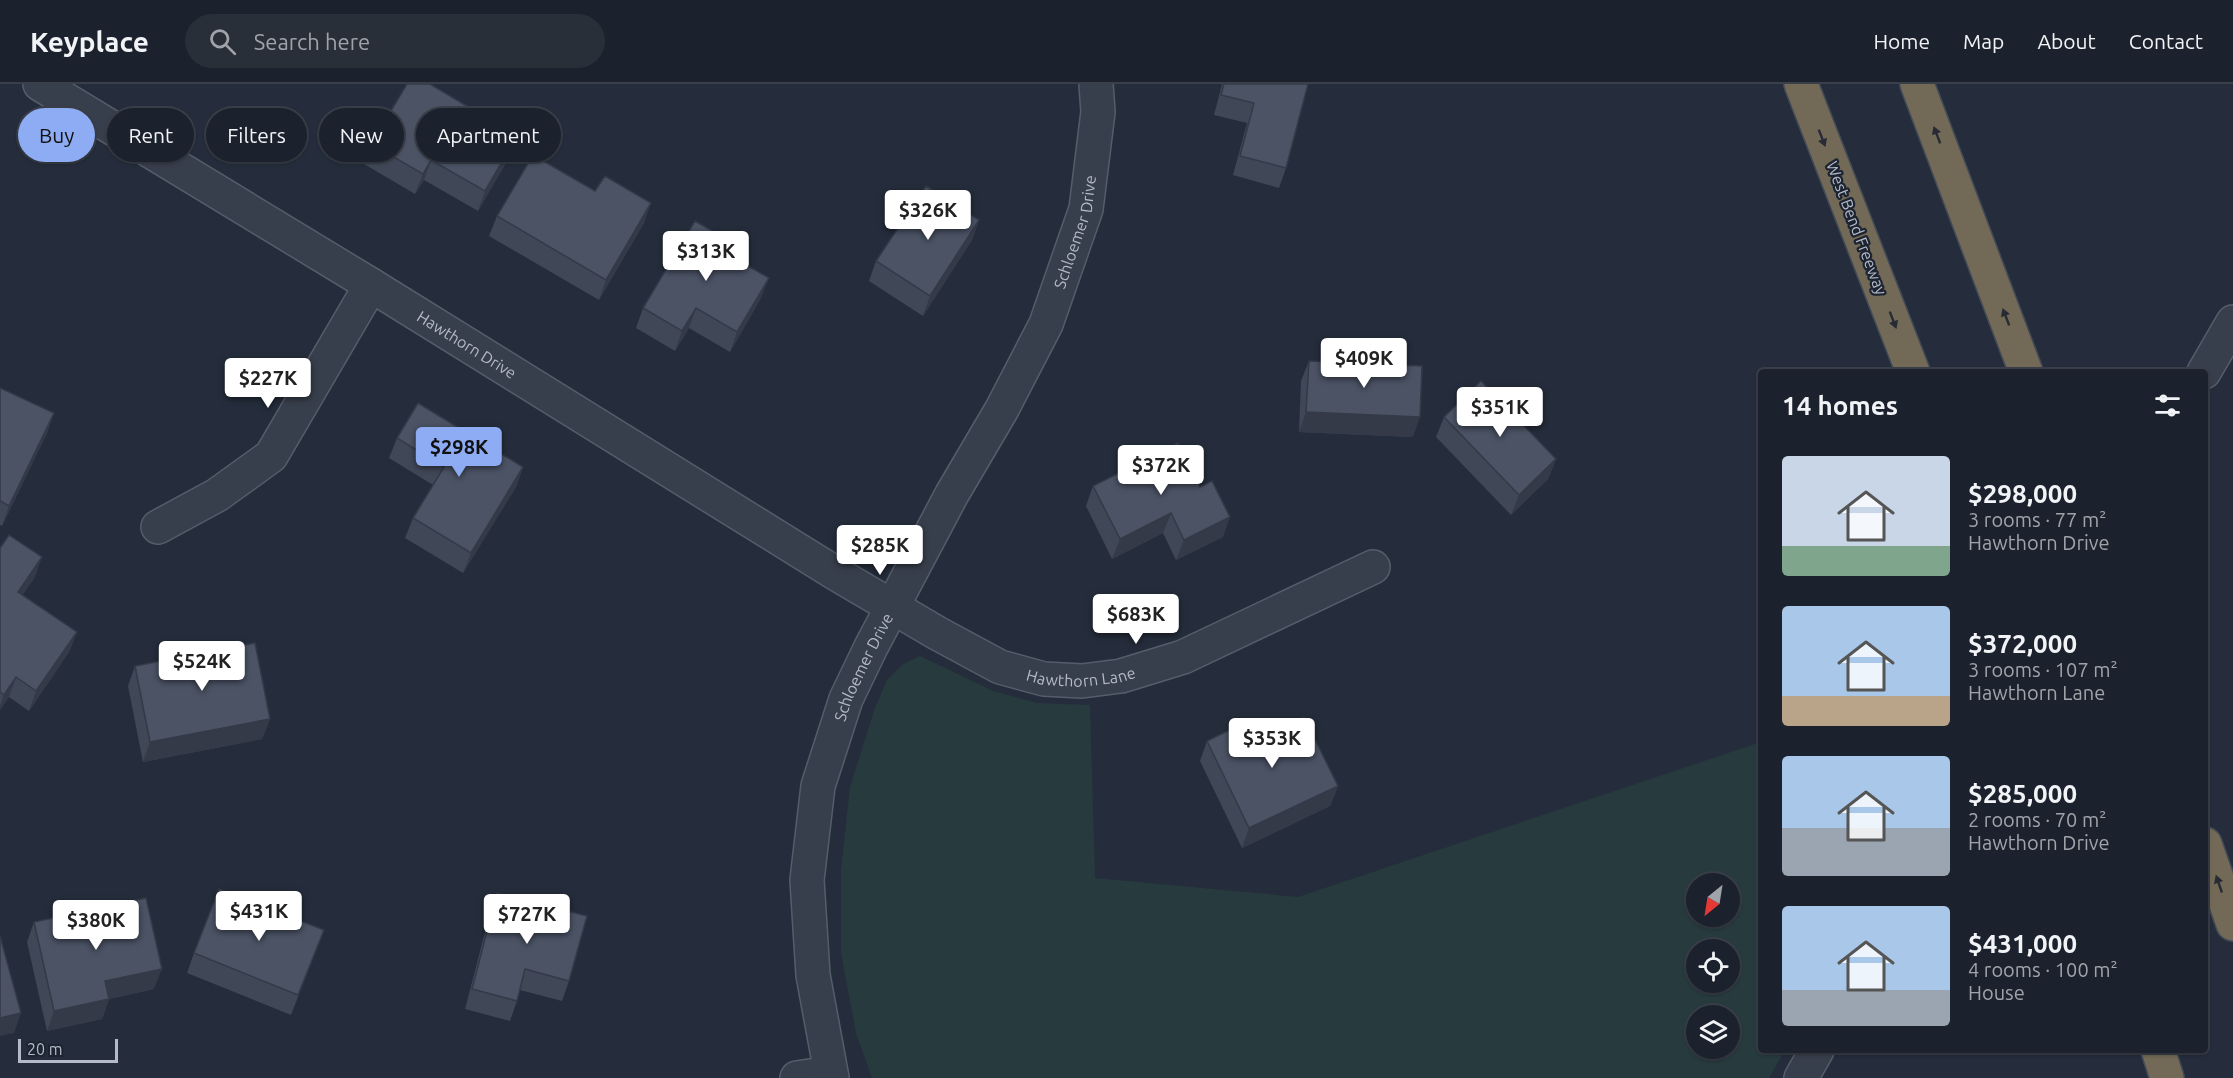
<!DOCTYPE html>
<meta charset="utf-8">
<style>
:root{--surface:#1c222d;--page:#292f39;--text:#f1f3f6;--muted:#a0a4aa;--line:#3a3f49;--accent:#8eacf3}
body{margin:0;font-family:Ubuntu,sans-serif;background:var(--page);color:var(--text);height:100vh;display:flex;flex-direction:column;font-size:22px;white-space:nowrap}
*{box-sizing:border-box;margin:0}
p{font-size:20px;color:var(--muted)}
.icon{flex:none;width:33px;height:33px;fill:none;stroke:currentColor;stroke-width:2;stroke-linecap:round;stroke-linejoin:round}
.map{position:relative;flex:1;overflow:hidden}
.details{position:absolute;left:1758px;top:285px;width:450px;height:684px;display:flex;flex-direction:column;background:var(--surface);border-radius:6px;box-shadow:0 2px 4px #0004,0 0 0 2px var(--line)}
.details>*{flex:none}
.banner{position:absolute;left:18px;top:24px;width:570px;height:54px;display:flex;gap:12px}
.needle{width:39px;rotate:210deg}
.fabs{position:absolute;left:1686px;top:789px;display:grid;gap:12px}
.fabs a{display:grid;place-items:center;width:54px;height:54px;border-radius:50%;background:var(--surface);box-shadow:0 2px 4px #0004,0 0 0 2px var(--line);font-size:30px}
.scale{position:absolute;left:18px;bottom:15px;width:100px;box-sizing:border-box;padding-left:6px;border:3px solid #b4bac7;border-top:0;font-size:16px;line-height:21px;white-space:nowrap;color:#b4bac7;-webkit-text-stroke:4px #1d2431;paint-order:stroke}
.price{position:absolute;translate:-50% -51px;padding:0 14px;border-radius:6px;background:#fff;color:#222;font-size:20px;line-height:39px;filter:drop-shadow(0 2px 3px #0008)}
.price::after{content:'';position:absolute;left:50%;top:36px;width:18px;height:14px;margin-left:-9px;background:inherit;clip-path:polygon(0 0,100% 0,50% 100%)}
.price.on{background:var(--accent);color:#111}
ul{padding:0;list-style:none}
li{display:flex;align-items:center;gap:18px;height:150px;padding:0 24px}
li span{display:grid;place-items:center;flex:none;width:168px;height:120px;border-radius:6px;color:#555}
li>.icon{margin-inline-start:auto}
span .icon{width:72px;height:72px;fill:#fffc;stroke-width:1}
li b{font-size:26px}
h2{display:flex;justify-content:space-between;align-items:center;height:72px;padding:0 24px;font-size:26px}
.tag{padding:0 21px;border-radius:27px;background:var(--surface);box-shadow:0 2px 4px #0004,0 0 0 2px var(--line);font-size:21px;line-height:54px}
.tag.on{background:var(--accent);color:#111}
header{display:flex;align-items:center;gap:36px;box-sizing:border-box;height:84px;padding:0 30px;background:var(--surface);border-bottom:2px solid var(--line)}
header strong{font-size:28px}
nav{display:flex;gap:33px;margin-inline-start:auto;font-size:21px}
.search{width:420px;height:54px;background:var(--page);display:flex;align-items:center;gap:15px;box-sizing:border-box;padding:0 21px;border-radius:33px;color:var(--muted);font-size:22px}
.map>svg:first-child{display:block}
</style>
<header>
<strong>Keyplace</strong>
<div class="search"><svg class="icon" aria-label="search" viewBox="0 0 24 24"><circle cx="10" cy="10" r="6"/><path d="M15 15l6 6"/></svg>Search here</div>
<nav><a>Home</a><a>Map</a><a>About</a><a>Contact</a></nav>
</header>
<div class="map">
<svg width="2233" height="994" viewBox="0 0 2233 994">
<rect width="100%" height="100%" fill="#252d3c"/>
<path fill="#273a3e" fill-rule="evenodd" d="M920,572L993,607L1037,619L1090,621L1095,794L1298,813L1761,658V966H1785L1769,994H872L856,949L841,869V787L850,703L875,624L887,596L902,581ZM1696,800H1730V832H1696ZM1696,866H1730V898H1696ZM1696,932H1730V964H1696Z"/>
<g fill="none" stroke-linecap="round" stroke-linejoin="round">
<g stroke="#565d6a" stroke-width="36">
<g id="minor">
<path id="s1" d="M40,0L371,201L835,489L937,549L1000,583L1044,595L1082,597L1121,592L1183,573L1373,483"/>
<path d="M2204,288L2233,238"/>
<path d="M158,443L217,411L271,372L371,201"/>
<path d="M797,994L830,989"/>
<path id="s2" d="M832,994L813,891L807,796L818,702L846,615L871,563L952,410L1002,325L1046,240L1086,125L1098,28L1096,0"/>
<path d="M1801,994L1817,966"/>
</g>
</g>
<g stroke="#434a57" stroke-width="36">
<path id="highway" d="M1801,0L1913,288
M1917,0L2026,288
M2205,760L2233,840
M2158,966L2167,994"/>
</g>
<use href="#minor" stroke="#383f4c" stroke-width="33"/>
<use href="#highway" stroke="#726956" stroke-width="33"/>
</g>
<path fill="#404757" d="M1222,0H1308L1286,84L1279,104L1233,91L1247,39L1214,31Z
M371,60L510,72L478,127L424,96L415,110L364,80Z
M497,132L644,139L599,216L489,152Z
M979,136L972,156L923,232L869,197L876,177Z
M735,175L761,214L730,268L689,244L675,267L636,244L643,224Z
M1309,277L1413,353L1299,348L1301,297Z
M0,304L54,329L47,349L2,442L0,441Z
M1444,333L1556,375L1548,395L1511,431L1436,353Z
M397,354L523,383L516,403L463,489L405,454L413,434L433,401L389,374Z
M1178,359L1223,453L1176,476L1163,449L1112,475L1086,422L1093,402Z
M0,464L35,493L22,511L77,548L69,568L29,627L9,613L0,626Z
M135,582L270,635L262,655L143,678L128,602Z
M1259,655L1338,702L1330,722L1242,764L1200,677L1207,657Z
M497,809L569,897L562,917L520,906L517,917L510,937L465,925L490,829Z
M34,838L154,905L109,915L102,935L47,947L27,858Z
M324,846L291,931L187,889L194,869Z"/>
<path fill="#343a47" d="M517,52L510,72L478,127L485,107Z
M431,76L424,96L415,110L423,90Z
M651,119L644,139L599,216L606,196Z
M979,136L972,156L923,232L930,212Z
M769,194L761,214L730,268L737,248Z
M696,224L689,244L675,267L682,247Z
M1306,328L1420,333L1413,353L1299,348Z
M54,329L47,349L2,442L9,422Z
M1556,375L1548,395L1511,431L1519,411Z
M523,383L516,403L463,489L471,469Z
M1171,429L1163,449L1112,475L1120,455Z
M1230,433L1223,453L1176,476L1184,456Z
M42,473L35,493L11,528L18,508Z
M77,548L69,568L29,627L36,607Z
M16,593L9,613L0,626V622L4,611Z
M270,635L262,655L143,678L150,658Z
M1338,702L1330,722L1242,764L1249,744Z
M162,885L154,905L98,917L105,897Z
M109,915L102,935L47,947L54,927Z
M21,929L14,949L0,952V934Z"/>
<path fill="#4b5365" stroke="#343a47" stroke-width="1.5" d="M407,0H430L517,52L485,107L431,76L423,90L371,60Z
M1224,0H1308L1286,84L1240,72L1254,19L1221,11Z
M533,71L595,107L605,92L651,119L606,196L497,132Z
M926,102L979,136L930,212L876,177Z
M695,137L740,163L734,174L769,194L737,248L696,224L682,247L643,224Z
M1309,277L1422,282L1420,333L1306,328Z
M1481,297L1556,375L1519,411L1444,333Z
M0,304L54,329L9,422L0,417Z
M418,319L523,383L471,469L413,434L444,383L397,354Z
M1178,359L1200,403L1212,397L1230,433L1184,456L1171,429L1120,455L1093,402Z
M9,451L42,473L18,508L77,548L36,607L16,593L4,611L0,608V464Z
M255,559L270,635L150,658L135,582Z
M1304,633L1338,702L1249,744L1207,657L1250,636L1259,655Z
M219,805L324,846L298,911L194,869Z
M497,809L587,832L569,897L525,885L517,917L472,905Z
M146,814L162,885L105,897L109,915L54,927L34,838Z
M0,852L21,929L0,934Z"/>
<defs><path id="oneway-solid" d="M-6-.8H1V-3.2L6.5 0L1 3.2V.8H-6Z" transform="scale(1.5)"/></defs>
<g fill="#262b35">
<use href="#oneway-solid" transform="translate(1937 51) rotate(-111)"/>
<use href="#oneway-solid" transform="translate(1822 54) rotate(69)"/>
<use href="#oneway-solid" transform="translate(2006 233) rotate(-111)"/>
<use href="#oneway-solid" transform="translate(1893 236) rotate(69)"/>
<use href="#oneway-solid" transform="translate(2219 800) rotate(-109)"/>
</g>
<g text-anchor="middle" stroke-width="4.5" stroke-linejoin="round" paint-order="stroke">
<g font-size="16" fill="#b4bac7" stroke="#1d2431">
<text transform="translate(1857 144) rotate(69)" y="6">West Bend Freeway</text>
<text dy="6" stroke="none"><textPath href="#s2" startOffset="908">Schloemer Drive</textPath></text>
<text dy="6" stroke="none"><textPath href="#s1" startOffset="500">Hawthorn Drive</textPath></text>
<text dy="6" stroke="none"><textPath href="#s2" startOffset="422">Schloemer Drive</textPath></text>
<text dy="6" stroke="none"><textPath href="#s1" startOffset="1206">Hawthorn Lane</textPath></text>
</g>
</g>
</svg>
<div class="fabs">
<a><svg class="needle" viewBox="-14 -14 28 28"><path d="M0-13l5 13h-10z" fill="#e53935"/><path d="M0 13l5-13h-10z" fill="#a0a4aa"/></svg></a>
<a><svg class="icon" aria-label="locate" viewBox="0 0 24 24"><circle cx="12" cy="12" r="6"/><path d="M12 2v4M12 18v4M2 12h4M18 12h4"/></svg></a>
<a><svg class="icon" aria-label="layers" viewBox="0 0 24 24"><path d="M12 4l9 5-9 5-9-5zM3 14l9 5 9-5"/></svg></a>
</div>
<div class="scale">20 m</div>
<b class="price" style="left:928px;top:157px">$326K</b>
<b class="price" style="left:706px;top:198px">$313K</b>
<b class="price" style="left:1364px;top:305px">$409K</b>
<b class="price" style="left:268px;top:325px">$227K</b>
<b class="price" style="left:1500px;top:354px">$351K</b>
<b class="price on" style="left:459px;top:394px">$298K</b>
<b class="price" style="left:1161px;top:412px">$372K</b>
<b class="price" style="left:880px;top:492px">$285K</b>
<b class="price" style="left:1136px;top:561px">$683K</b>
<b class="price" style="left:202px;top:608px">$524K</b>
<b class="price" style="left:1272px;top:685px">$353K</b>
<b class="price" style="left:259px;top:858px">$431K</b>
<b class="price" style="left:527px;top:861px">$727K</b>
<b class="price" style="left:96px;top:867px">$380K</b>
<div class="banner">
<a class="tag on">Buy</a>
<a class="tag">Rent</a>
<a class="tag">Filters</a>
<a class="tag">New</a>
<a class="tag">Apartment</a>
</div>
<section class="details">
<h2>14 homes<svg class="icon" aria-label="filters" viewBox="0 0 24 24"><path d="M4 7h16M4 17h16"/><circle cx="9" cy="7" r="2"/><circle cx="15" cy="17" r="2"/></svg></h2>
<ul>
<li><span style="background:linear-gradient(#c9d6e8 75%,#7fa58c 0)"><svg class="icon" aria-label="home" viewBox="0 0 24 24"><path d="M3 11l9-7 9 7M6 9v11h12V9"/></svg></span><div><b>$298,000</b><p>3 rooms · 77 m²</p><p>Hawthorn Drive</p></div></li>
<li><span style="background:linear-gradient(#a9c7e8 75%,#b9a48a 0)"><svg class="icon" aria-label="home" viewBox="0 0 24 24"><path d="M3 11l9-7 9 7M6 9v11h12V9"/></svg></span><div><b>$372,000</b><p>3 rooms · 107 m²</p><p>Hawthorn Lane</p></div></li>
<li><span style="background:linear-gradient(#a9c7e8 60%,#9aa5b1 0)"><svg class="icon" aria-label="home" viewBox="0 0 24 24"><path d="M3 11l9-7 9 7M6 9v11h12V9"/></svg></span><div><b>$285,000</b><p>2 rooms · 70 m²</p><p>Hawthorn Drive</p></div></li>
<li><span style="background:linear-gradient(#a9c7e8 70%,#9aa5b1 0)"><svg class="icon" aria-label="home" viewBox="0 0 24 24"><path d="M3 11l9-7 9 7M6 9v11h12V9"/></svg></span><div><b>$431,000</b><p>4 rooms · 100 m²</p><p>House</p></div></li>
</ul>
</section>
</div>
